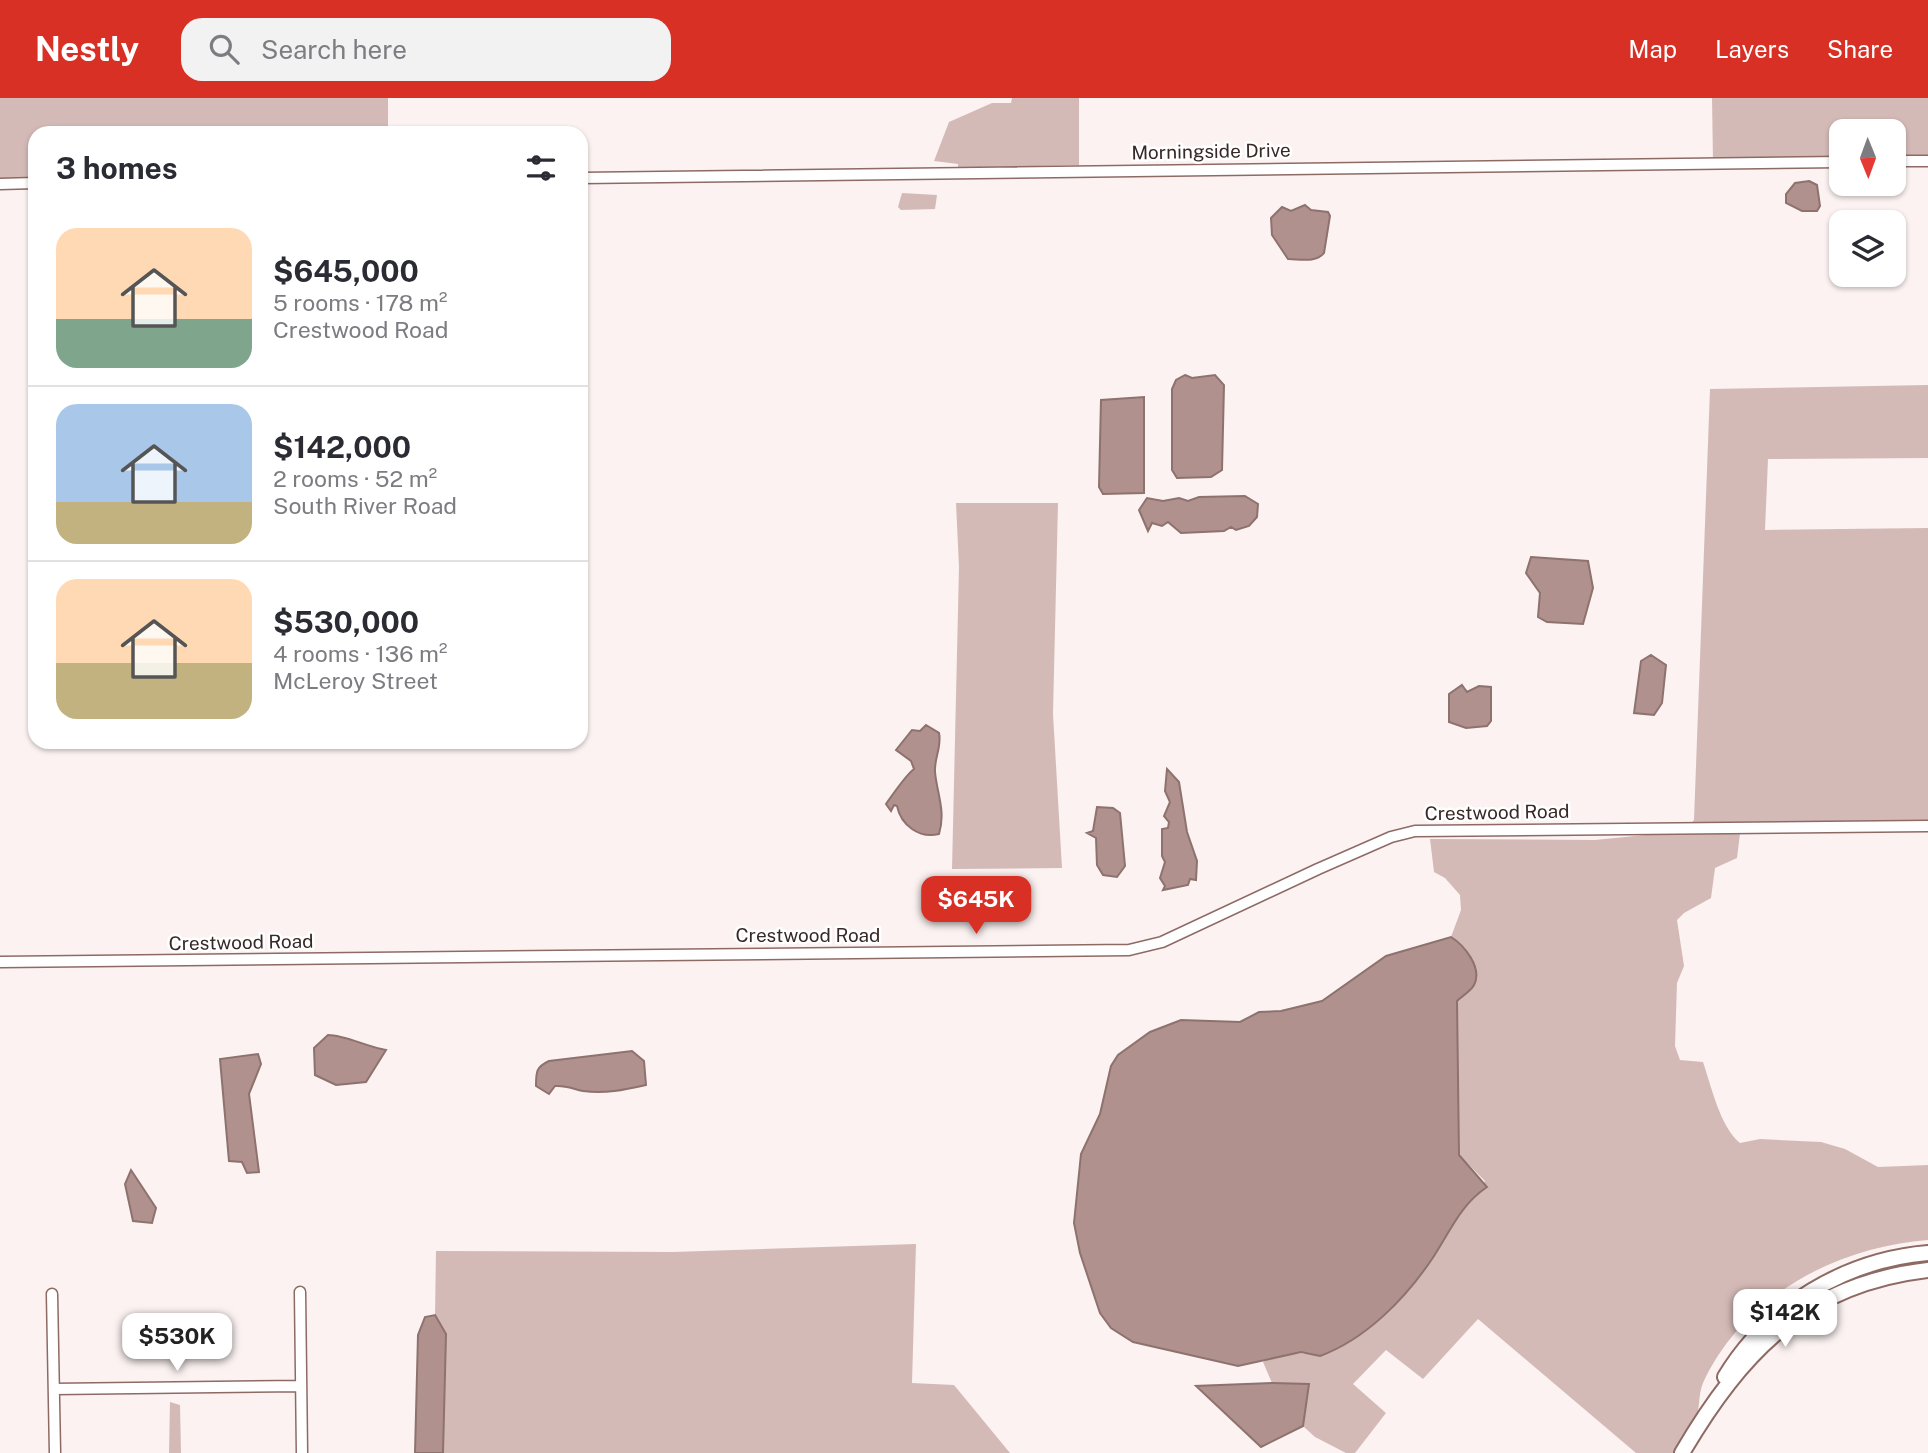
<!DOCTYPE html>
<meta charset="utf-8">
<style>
:root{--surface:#fff;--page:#f2f2f3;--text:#2b2b33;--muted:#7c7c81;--line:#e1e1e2;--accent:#d93025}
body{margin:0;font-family:"Public Sans",sans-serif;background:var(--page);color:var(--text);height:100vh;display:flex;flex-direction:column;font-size:26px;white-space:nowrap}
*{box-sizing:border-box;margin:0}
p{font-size:23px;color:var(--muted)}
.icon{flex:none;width:38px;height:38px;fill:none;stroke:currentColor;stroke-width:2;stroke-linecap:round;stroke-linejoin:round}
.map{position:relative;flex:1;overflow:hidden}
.drawer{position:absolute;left:28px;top:28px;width:560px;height:623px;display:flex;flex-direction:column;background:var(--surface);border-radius:21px;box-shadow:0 2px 5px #0004}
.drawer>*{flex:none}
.needle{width:46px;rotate:179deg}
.fabs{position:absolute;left:1829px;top:21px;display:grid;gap:14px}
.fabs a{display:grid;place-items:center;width:77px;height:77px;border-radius:14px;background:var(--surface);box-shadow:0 2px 5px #0004;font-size:35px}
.price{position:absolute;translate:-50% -60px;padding:0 16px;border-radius:14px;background:#fff;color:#222;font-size:23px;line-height:46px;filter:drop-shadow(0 2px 4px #0008)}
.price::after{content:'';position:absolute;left:50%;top:42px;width:21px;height:16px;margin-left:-10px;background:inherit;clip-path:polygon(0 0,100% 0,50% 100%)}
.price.selected{background:var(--accent);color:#fff}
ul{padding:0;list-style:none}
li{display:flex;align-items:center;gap:21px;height:175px;padding:0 28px}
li+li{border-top:2px solid var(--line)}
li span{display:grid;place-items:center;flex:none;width:196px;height:140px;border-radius:21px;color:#555}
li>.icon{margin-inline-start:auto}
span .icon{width:84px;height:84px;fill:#fffc;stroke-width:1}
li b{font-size:30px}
h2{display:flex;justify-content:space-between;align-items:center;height:84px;padding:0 28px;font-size:30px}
header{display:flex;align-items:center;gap:42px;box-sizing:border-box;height:98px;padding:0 35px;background:var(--accent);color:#fff}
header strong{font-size:33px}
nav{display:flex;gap:38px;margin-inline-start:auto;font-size:24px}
.search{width:490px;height:63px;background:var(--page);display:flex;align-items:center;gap:18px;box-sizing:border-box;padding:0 24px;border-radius:21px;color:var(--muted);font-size:26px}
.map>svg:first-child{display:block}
</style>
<header>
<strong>Nestly</strong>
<div class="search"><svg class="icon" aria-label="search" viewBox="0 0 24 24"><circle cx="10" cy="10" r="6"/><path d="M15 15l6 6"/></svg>Search here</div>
<nav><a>Map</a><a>Layers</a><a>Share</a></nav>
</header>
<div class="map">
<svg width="1928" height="1355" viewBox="0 0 1928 1355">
<rect width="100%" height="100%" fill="#fbf2f1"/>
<path fill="#d4bab6" d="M0,0H388V35H35V91L0,92Z
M1012,0H1079V67L958,70V66L934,63L949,24L992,5H1011Z
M1712,0H1928V61H1894V33H1841V62L1713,64Z
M902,95L937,97L935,111L901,112L898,109Z
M1928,287V360L1768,361L1765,432L1928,430V729L1741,727L1737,760L1715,770L1711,800L1684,815L1677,822L1684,868L1677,885L1675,948L1680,962L1703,964C1711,987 1720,1029 1740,1045L1760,1041L1821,1044L1845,1051L1878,1069L1928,1067V1142C1836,1149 1743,1198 1703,1285C1698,1297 1700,1311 1696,1322C1692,1334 1683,1345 1677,1355H1636L1478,1221L1423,1281L1386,1252L1353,1286L1386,1315L1355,1355H1346L1315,1339L1303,1328L1309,1287L1272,1285L1263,1264C1278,1252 1302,1254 1320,1258C1367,1233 1399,1207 1430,1163C1442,1147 1450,1128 1461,1112C1469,1101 1480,1095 1485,1083L1459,1057L1457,903L1474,887L1472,861L1451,839L1461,812L1460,797L1445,780L1434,774L1430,741L1595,742L1685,733L1694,722L1710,291Z
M956,405H1058L1053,616L1062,770L952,771L959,469Z
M916,1146L912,1285L954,1287L1010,1355H443L446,1236L435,1217L436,1153L673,1154Z
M170,1304L180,1307L181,1355H169Z"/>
<path fill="#b1918d" stroke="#8d726e" stroke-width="2" d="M1809,83L1817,87L1820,108L1817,113H1802L1786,105V96L1795,85Z
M1305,107L1311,112L1328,114L1330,118L1324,155C1316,165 1300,161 1288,161L1272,137L1271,120L1282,109L1291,113Z
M1185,277L1192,280L1215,277L1224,287L1222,372L1211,379L1177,380L1172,372V291L1176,282Z
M1144,299V395L1103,396L1099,389L1101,302Z
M1245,398L1258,406L1257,419L1249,428L1236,432L1231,429L1224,433L1181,435L1168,424L1162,428L1152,425L1148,433L1139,412L1147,400L1163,403L1179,400L1188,403L1199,399Z
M1531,459L1588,463L1593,490L1583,526L1547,524L1538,519L1540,495L1526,475Z
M1651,557L1666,567L1662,605L1654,617L1634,615L1641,563Z
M1462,587L1467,594L1479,588L1491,589V623L1487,628L1466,630L1449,624V596Z
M926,627L939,635C942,649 934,660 935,674C937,696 946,713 939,736C919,741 901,727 897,708L894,707L891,713L886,706C893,696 906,677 914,671L911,663L896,652L912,632L920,633Z
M1167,671L1179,684L1187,734L1197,763L1196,782L1190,781L1188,787L1163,792L1165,788L1160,780L1165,764L1162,758V731L1168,730L1169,724L1164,718L1170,704L1165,693Z
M1097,709L1113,710L1120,715L1125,768L1117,779L1103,777L1097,767L1096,740L1087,735L1093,733Z
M1451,839C1464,847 1483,870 1474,887C1471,893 1462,898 1457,903L1459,1057L1487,1089C1460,1107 1450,1134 1432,1161C1405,1201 1366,1241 1320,1258L1301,1254L1238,1268L1133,1244L1111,1230L1100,1215L1080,1155L1074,1125L1081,1056L1100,1016L1111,968L1118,957L1150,934L1181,922L1240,924L1259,914L1281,913L1322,903L1386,858Z
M328,937C345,937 367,949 386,952L366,984L336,987L315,977L314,950Z
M632,953L644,963L646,987C624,992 605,996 583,993C573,991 566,987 555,988L549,996L536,988C536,974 536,969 549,963Z
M258,956L261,966L249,996L259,1074L247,1075L242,1064L229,1063L220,961Z
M131,1072L156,1110L152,1125L133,1123L125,1086Z
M435,1217L446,1236L443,1355H415L418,1237L425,1219Z
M1272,1285L1309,1286L1303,1328L1261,1349L1196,1288Z"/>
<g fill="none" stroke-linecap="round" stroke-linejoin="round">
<g stroke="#8e6a65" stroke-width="13">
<path id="street" d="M1894,63H1928
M581,80L1841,64
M0,86L35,85
M0,864L1129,852L1162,844L1318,771L1391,739L1415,733L1928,728
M300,1194L302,1355
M52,1196L55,1355
M54,1291L300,1288"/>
</g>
<g stroke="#8e6a65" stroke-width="18">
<path id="secondary" d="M1725,1279C1768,1208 1845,1162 1928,1155
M1682,1355C1742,1253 1806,1186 1928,1172"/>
</g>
<use href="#street" stroke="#fff" stroke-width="10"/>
<use href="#secondary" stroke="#fff" stroke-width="14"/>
</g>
<g text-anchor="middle" stroke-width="5" stroke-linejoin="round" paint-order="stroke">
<g font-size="19" fill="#382826" stroke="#fff">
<text transform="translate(1211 53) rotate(-1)" y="7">Morningside Drive</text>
<text transform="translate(1497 714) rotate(-1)" y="7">Crestwood Road</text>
<text x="808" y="844">Crestwood Road</text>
<text transform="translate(241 844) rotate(-1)" y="7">Crestwood Road</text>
</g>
</g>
</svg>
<div class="fabs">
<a><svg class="needle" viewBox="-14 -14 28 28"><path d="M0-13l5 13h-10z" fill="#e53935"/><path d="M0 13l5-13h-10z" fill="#7c7c81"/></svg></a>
<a><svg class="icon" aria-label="layers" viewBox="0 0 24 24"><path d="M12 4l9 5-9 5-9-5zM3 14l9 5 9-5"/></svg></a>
</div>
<b class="price selected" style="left:976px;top:838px">$645K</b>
<b class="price" style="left:1785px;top:1251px">$142K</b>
<b class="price" style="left:177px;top:1275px">$530K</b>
<section class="drawer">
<h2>3 homes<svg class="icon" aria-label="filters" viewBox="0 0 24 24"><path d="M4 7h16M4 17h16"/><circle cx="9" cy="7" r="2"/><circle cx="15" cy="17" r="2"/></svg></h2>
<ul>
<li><span style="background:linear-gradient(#ffd9b3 65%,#7fa58c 0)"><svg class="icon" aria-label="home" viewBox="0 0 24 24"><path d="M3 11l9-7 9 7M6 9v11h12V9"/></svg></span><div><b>$645,000</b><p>5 rooms · 178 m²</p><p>Crestwood Road</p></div></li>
<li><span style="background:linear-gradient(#a9c7e8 70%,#c2b280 0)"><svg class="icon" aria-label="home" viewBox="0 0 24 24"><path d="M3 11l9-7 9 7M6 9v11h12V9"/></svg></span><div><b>$142,000</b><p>2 rooms · 52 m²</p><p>South River Road</p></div></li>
<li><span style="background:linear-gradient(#ffd9b3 60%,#c2b280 0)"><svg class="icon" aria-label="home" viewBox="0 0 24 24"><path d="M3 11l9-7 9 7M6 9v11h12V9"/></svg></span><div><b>$530,000</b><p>4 rooms · 136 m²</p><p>McLeroy Street</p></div></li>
</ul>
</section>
</div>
